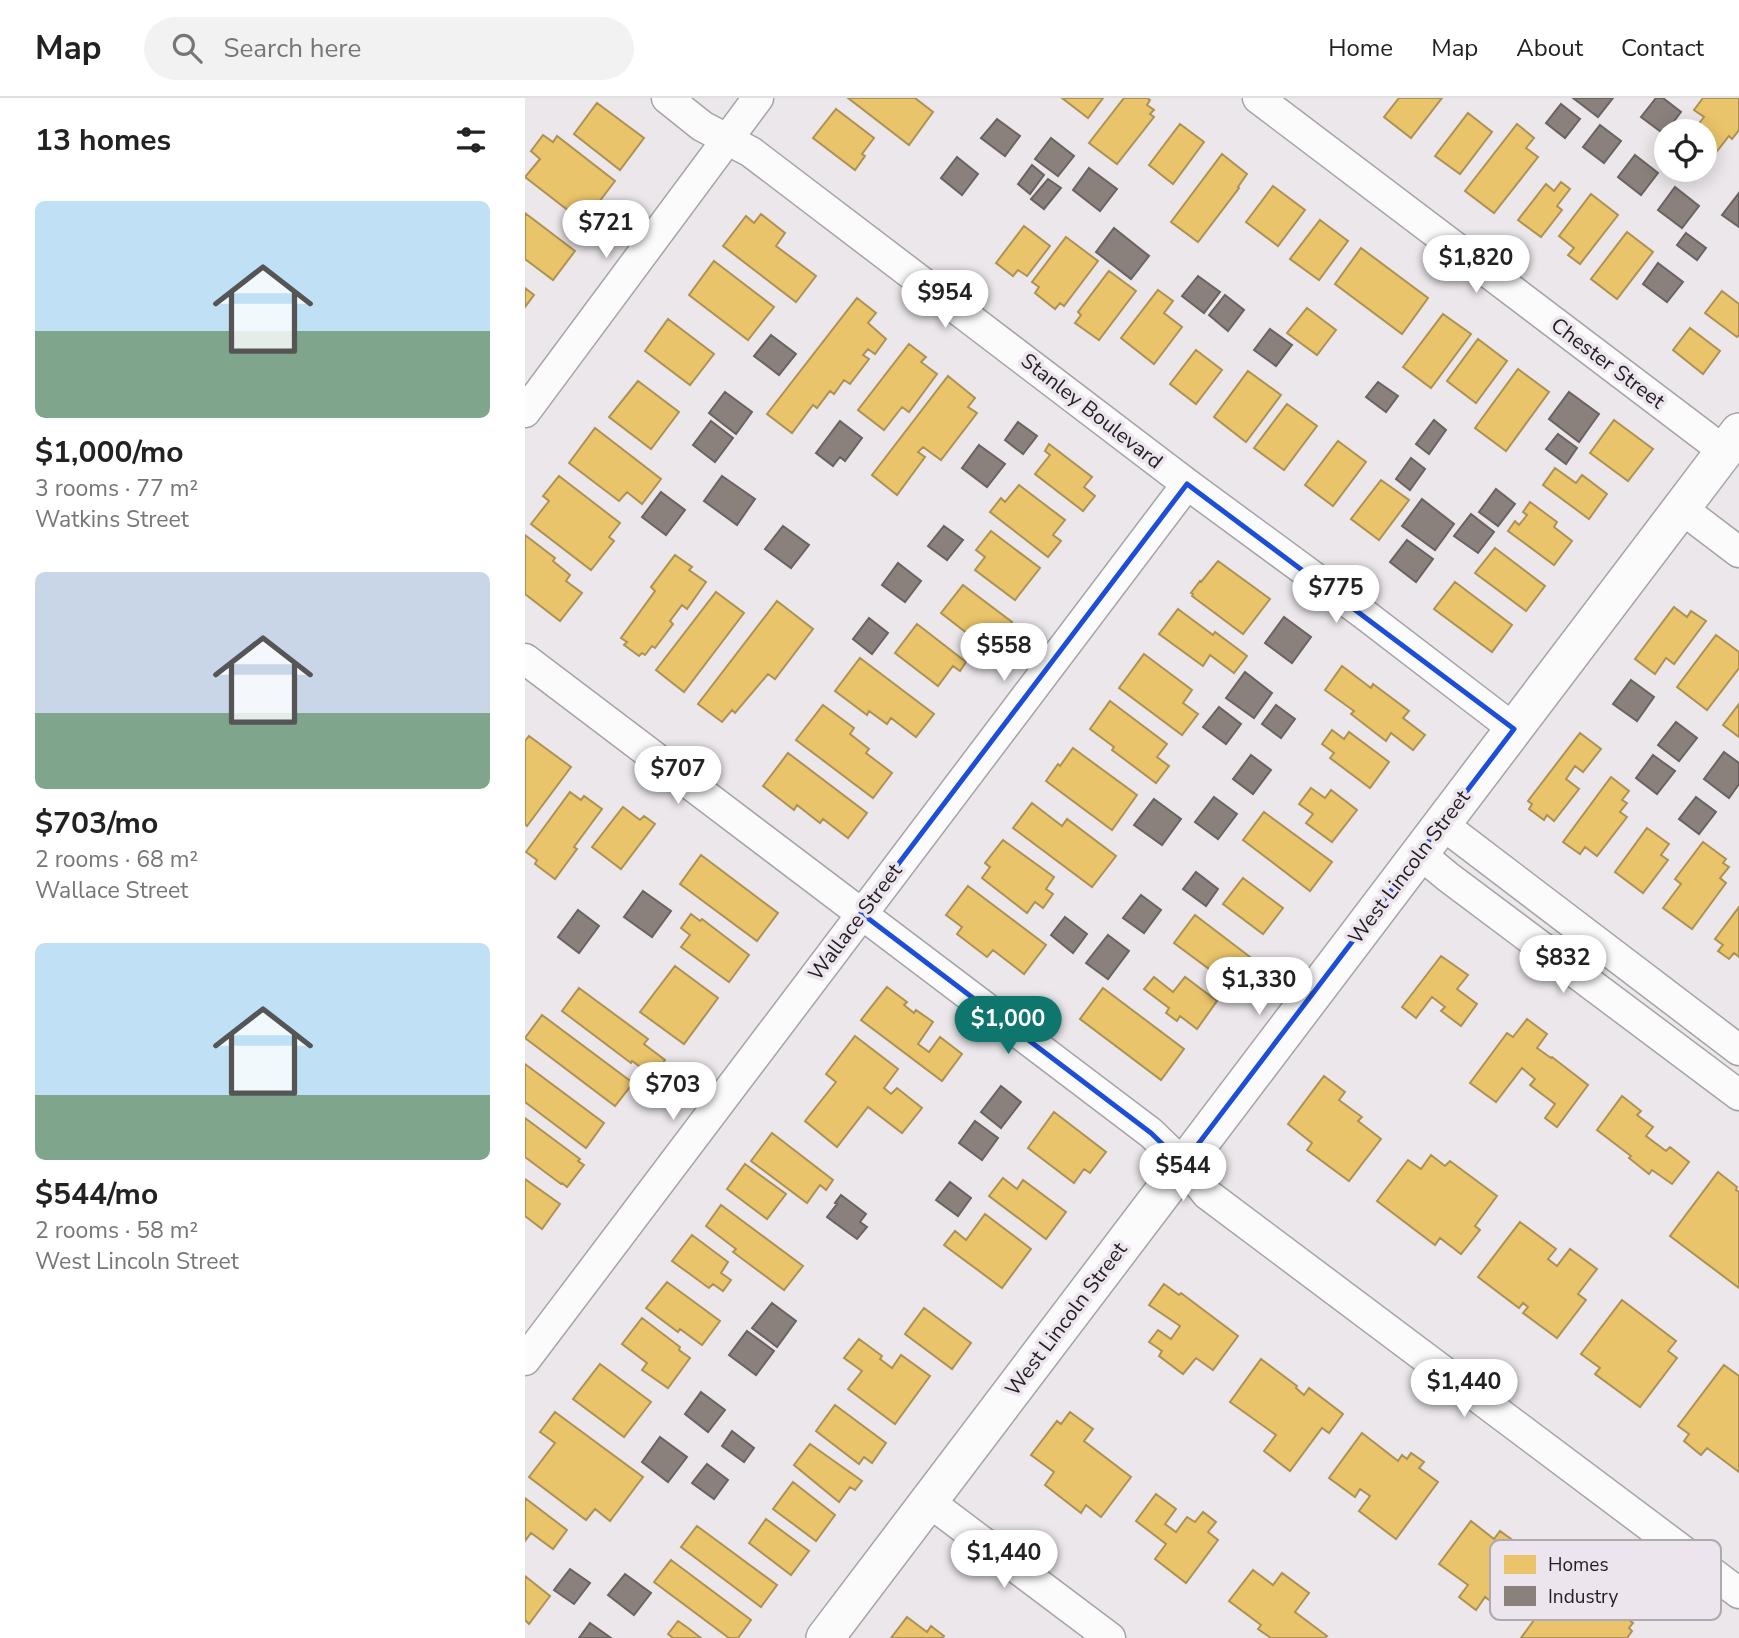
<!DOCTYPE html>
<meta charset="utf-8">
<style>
:root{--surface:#fff;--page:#f2f2f2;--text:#222;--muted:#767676;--line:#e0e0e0;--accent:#0f766e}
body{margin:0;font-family:"Nunito Sans",sans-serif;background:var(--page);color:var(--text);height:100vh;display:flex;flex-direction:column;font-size:26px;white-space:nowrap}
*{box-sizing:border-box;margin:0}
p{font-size:23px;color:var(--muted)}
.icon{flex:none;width:38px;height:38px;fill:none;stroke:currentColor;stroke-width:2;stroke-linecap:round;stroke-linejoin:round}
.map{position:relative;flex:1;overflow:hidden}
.side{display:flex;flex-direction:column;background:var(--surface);width:525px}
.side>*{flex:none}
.tools{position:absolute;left:1129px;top:21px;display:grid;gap:14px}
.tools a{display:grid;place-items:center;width:63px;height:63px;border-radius:50%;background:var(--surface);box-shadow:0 4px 18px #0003;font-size:35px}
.price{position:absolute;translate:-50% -60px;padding:0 16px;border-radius:24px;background:#fff;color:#222;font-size:23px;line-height:46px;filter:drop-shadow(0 2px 4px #0008)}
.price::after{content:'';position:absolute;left:50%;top:42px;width:21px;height:16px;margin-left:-10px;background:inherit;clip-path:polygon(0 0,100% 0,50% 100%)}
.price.active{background:var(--accent);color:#fff}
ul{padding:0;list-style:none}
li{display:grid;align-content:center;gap:14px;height:371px;padding:0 35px}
li span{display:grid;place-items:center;height:217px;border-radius:10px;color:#555}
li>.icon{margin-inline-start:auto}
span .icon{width:126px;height:126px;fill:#fffc;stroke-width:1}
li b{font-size:30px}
h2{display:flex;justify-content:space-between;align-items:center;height:84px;padding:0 35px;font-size:30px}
header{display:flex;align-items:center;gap:42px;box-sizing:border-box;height:98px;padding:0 35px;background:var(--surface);border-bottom:2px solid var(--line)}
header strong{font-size:33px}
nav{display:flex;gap:38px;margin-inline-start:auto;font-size:24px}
.search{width:490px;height:63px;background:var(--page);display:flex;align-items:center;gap:18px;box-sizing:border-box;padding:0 24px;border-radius:38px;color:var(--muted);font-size:26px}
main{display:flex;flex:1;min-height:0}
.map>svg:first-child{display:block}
</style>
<header>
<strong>Map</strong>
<div class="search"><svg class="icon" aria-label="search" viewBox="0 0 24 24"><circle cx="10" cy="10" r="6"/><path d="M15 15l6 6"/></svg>Search here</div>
<nav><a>Home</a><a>Map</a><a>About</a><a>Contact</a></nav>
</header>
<main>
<section class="side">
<h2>13 homes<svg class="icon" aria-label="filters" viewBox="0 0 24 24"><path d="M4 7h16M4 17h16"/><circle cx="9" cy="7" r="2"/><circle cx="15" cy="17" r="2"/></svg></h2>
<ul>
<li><span style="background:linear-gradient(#bfe0f5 60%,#7fa58c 0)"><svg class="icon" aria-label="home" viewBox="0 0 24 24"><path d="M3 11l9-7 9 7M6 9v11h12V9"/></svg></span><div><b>$1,000/mo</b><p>3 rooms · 77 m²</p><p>Watkins Street</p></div></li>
<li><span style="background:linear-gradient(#c9d6e8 65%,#7fa58c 0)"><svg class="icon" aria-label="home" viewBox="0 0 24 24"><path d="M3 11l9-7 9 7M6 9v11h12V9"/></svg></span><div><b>$703/mo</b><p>2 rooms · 68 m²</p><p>Wallace Street</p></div></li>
<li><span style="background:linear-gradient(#bfe0f5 70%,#7fa58c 0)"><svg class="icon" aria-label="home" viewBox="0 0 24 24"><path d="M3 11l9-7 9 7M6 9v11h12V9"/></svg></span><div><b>$544/mo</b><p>2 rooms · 58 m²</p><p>West Lincoln Street</p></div></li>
</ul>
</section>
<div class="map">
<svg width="1214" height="1540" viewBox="0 0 1214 1540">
<rect width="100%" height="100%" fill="#ebe7eb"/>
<path fill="#e9c46a" stroke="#ad9254" stroke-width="2" d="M323,0H390L408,14L384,47Z
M537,0H578L563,20Z
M599,0H622L625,2L622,7L629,12L625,16L629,19L592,66L564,45Z
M874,0H917L886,40L859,19Z
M1178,0H1214V32L1207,41L1204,38L1185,62L1180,58V33H1168L1179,19L1169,12Z
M72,5L119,40L95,72L49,36Z
M311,11L349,40L337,56L340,58L330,72L288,40Z
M943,15L967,34L935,76L910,58Z
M655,26L679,44L648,86L624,67Z
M992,26L1009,40L1001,50L1013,59L969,115L940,93Z
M18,37L28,44L32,38L90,83L74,104L87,114L71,134L0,79L15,61L6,53Z
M697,56L722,76L713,89L714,90L673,144L646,124Z
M1036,84L1045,91L1032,108L1037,112L1016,139L993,122L1021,86L1029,93Z
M748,88L780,112L753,148L721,124Z
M1066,96L1093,117L1055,166L1043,157L1049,150L1034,138Z
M0,115L50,153L28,182L0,161Z
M236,116L260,135L251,148L291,178L271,204L198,148L221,118L229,125Z
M795,122L823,143L794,182L765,161Z
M499,128L525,148L502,178L493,172L488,178L471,165Z
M1102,134L1128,154L1092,201L1066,181Z
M541,139L573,163L539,208L535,205L530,211L510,195L514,189L507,184Z
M836,150L903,200L877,236L810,186Z
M189,163L249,209L223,242L164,197Z
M584,173L611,193L574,242L550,225L556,217L553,214Z
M0,190L9,197L0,209Z
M633,192L648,203L639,215L657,229L629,266L596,240Z
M1197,193L1214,206V237L1212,239L1180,215Z
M332,200L351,215L343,225L361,241L350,256L343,251L338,257L344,261L325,286L319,282L309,296L305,293L292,310L288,307L267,335L242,316Z
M782,210L811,232L792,257L762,235Z
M918,216L946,236L906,290L878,269Z
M143,221L189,256L165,287L120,253Z
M1165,230L1195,253L1178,276L1148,252Z
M953,241L982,263L951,305L922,283Z
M384,246L401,259L396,264L412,276L384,314L377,309L359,332L333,312Z
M671,252L697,272L671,306L645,286Z
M993,271L1024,294L981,353L950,330Z
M723,273L756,297L721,344L689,319Z
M423,278L450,300L443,309L452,315L416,362L398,349L393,354L400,359L372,397L347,377Z
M113,283L154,314L126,351L84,319Z
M762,306L792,328L759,372L729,350Z
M1089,322L1128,351L1103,383L1065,355Z
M70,330L136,381L117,406L102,394L94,403L44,365Z
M813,343L841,364L808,408L780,387Z
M524,346L567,379L559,389L570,398L558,413L510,376L525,357L520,353Z
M1030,370L1051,385L1057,377L1082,396L1064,421L1018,387Z
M34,378L95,425L84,439L89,443L66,472L6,426L24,403L18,398Z
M856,382L884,402L854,442L826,421Z
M494,387L540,422L528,437L536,443L523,459L465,414L476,400L480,404Z
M1005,404L1032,424L1029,429L1047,443L1029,467L983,433L990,423L994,427L1002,417L998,414Z
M466,433L515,470L490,502L450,472L460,459L451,452Z
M0,437L30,460L28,463L45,477L41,483L57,495L35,523L0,496Z
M970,450L1020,488L1001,513L950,475Z
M150,457L167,469L164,472L181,484L162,511L157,507L145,523L148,526L130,550L127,548L120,557L117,555L114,558L99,547L102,544L96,540L130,493L126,489Z
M693,463L745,501L718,536L667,498L668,496L666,495L675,483L676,484Z
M930,484L987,527L967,554L909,511Z
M438,487L487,524L465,553L416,515Z
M191,494L219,515L159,594L131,572Z
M252,503L288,531L250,581L243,576L210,615L207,612L197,624L173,606Z
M1149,509L1162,519L1166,513L1181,523L1149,566L1141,560L1130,576L1110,561Z
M653,511L688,537L690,534L722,558L709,575L685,557L678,568L634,536Z
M392,526L441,564L435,573L428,568L413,588L370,555Z
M1191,537L1214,554V570L1182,612L1152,589Z
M619,556L667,592L658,605L673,616L657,637L594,590Z
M335,560L409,616L391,639L366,620L362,626L344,613L342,617L310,593Z
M817,568L846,590L848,586L884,613L878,620L900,637L888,652L866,635L861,643L826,616L829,613L800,592Z
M585,603L642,646L632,659L644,668L631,685L587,652L589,649L565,631Z
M1214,606V639L1198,627Z
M298,607L329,630L325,636L344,651L341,655L367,675L348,700L271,642Z
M807,632L819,641L824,634L864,664L845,690L805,660L809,655L797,646Z
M1055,635L1076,651L1058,674L1050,668L1041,681L1054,691L1029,723L1022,717L1019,722L1004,711L1007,706L1003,703Z
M4,638L46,669L2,728L0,726V643Z
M548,650L612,697L587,732L521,683L533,666L535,668Z
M263,655L342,715L323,740L298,721L295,725L272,707L269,712L238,688Z
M1086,679L1104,693L1097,702L1102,705L1095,714L1102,719L1072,758L1060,749L1055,756L1038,744Z
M786,690L800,700L806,692L832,712L807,744L781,725L788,716L774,706Z
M45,694L56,702L59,698L77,711L49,749L52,751L30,781L10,766L12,762L1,754Z
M507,705L537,728L542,721L591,758L567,789L488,730Z
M98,709L115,722L119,718L130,726L96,771L67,749Z
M739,714L807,764L785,793L718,742Z
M1122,730L1144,746L1136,757L1143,762L1118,795L1090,774Z
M478,742L529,779L521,791L528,796L518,810L510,804L502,815L457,780L465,769L460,765Z
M1178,744L1201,761L1198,765L1204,769L1195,780L1201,785L1167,831L1138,810L1156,786L1150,781Z
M176,757L253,815L232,843L155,786Z
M718,780L758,810L738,836L698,806Z
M443,788L521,847L499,876L468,852L462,859L432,836L437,829L421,817Z
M1214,809V859L1209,855L1204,861L1193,853L1198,847L1190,841Z
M166,816L175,823L177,821L224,857L204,884L156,849L165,837L156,830Z
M670,817L725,859L719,868L713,864L699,882L649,845Z
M916,858L943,877L932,891L952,906L936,928L916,913L920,909L907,899L891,920L877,909Z
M150,868L193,900L159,946L115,914Z
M629,879L648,894L660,879L692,903L672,931L655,918L652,923L641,915L644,910L619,891Z
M362,889L382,904L379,907L389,915L391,912L408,924L393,946L404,954L415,939L437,956L417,983L336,922Z
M54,890L123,941L119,946L140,962L128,978L107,963L106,965L37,913Z
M578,890L659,951L636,982L555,921Z
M17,917L108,985L90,1008L0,940Z
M1002,921L1022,936L1012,950L1026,960L1027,959L1063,987L1032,1029L1020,1020L1030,1006L1005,987L1010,981L997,970L971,1004L945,985L982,935L988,939Z
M330,938L373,971L359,990L366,996L372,990L397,1010L377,1035L343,1009L312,1049L280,1023L311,984L301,976Z
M0,966L79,1025L61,1050L0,1004Z
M799,978L820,994L814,1002L837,1019L833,1023L856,1041L824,1083L782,1052L787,1045L763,1026Z
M1097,998L1116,1013L1112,1017L1128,1029L1121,1038L1141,1053L1145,1049L1164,1064L1147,1086L1127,1072L1124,1076L1104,1060L1106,1058L1072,1032Z
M529,1014L581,1054L565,1075L559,1071L549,1085L503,1050Z
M0,1020L55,1061L53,1063L59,1067L42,1089L37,1085L36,1086L0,1059Z
M247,1035L308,1082L301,1092L295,1087L282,1105L226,1063Z
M906,1057L920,1068L925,1063L972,1098L950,1128L955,1132L936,1156L915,1140L910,1147L852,1103L883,1062L896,1071Z
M220,1066L261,1096L242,1121L202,1091Z
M1193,1074L1212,1089L1211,1092L1214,1094V1190L1145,1138Z
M478,1080L492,1091L498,1082L541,1114L521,1141L464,1098Z
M0,1081L35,1106L17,1131L0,1118Z
M196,1107L278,1168L259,1192L208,1154L211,1151L181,1128Z
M460,1116L506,1151L477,1190L419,1147L430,1133L441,1142Z
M995,1124L1031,1151L1023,1161L1032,1168L1045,1151L1072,1171L1053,1196L1061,1202L1032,1240L998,1215L1003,1209L998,1205L994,1210L953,1179Z
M167,1137L203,1164L196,1175L206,1182L198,1193L188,1186L184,1190L147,1163Z
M142,1184L195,1223L177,1247L155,1231L153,1234L121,1210Z
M639,1186L654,1197L656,1195L713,1238L688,1272L671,1260L658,1276L634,1258L637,1253L624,1244L633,1232L646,1241L655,1228L624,1207Z
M1097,1202L1151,1243L1143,1253L1152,1260L1115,1309L1070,1276L1075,1270L1056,1256Z
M399,1210L446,1245L427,1271L380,1236Z
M117,1220L155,1249L154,1252L165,1260L143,1290L117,1272L122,1265L97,1246Z
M334,1241L357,1258L355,1261L367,1270L376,1257L405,1278L370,1326L323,1291L337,1273L319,1260Z
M736,1261L772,1288L771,1290L779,1297L784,1290L818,1316L804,1335L797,1330L765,1373L739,1353L751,1337L705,1304Z
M75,1266L126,1304L99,1339L48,1301Z
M1199,1267L1214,1278V1374L1182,1350L1176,1357L1159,1343L1164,1336L1153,1328Z
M310,1307L361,1345L347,1365L339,1359L334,1366L291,1333Z
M30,1314L118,1379L85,1423L70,1411L61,1422L4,1379L30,1345L15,1334Z
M545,1314L568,1331L559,1343L606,1379L576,1419L561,1407L556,1415L520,1387L529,1374L506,1357L532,1323L536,1326Z
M837,1335L873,1363L877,1357L882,1361L886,1355L899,1364L894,1370L913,1384L871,1441L834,1413L845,1398L835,1391L830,1399L804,1380Z
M285,1346L337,1383L330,1392L325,1389L314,1404L269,1367Z
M268,1384L310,1417L291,1443L248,1411Z
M631,1396L651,1411L640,1426L651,1434L662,1419L670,1424L678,1414L691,1424L683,1434L693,1442L661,1485L630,1461L641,1446L611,1423Z
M0,1400L42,1432L28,1451L6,1435L0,1443Z
M241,1421L284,1453L266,1477L224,1445Z
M946,1423L969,1441L975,1433L1020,1466L983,1516L960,1499L951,1512L934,1499L943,1487L914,1466Z
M172,1428L252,1487L236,1509L156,1449Z
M146,1462L226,1522L213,1540H204L129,1484Z
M728,1472L748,1487L757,1475L784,1495L770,1514L802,1538L800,1540H746L733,1531L736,1527L704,1503Z
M1039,1476L1058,1490L1055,1494L1062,1500L1068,1492L1080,1501L1075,1509L1083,1515L1087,1509L1108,1525L1104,1530L1107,1533L1102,1540H996L1009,1522L1006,1520Z
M0,1478L25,1498L4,1526L0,1522Z
M382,1519L402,1534L406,1528L419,1538L417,1540H366Z
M153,1523L163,1530L176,1540H148L143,1536Z"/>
<path fill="#8a817c" stroke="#6a6361" stroke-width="2" d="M1048,0H1088L1073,19Z
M1131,0H1138L1156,14L1139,36L1116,19Z
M1036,6L1055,21L1040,40L1021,25Z
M472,21L495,38L480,58L456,40Z
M1075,27L1096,43L1079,65L1058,49Z
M526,40L549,58L533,78L510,61Z
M1110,57L1133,75L1116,97L1093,79Z
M432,59L453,76L437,97L416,80Z
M507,67L519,77L505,96L493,86Z
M564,70L592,91L575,113L548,92Z
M523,81L536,90L519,111L506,101Z
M1150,89L1174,108L1157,130L1133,112Z
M1214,95V129L1197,117Z
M589,130L624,158L606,181L571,154Z
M1161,135L1181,150L1172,162L1152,147Z
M1133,165L1158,184L1142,204L1118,186Z
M673,178L695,194L679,215L657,198Z
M700,197L719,212L703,233L684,217Z
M745,231L767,247L751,268L729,252Z
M246,237L271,256L254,277L229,258Z
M853,284L873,298L861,314L841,299Z
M200,294L227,314L211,336L184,315Z
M1044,294L1074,316L1054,344L1024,321Z
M909,322L921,332L904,356L891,346Z
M186,323L208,340L190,364L168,347Z
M315,323L337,340L320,363L315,359L308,368L291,355Z
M493,324L512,338L498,356L480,342Z
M1033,336L1052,350L1041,366L1021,351Z
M454,347L480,366L462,389L437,370Z
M886,360L900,371L885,392L871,381Z
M197,378L230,401L212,427L179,403Z
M971,391L990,406L973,428L954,414Z
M136,394L160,412L141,437L117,419Z
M897,401L929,426L910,452L877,428Z
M946,416L969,434L953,455L929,438Z
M258,428L284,447L266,470L240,451Z
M419,428L438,442L422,462L403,448Z
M882,442L908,461L891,484L865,464Z
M373,465L396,483L380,504L357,487Z
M759,519L786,539L767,565L740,545Z
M344,520L363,535L347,556L328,541Z
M720,574L747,595L729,620L701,600Z
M1106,582L1129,599L1112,623L1088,606Z
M751,607L770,621L756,640L737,626Z
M694,609L716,626L701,646L678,629Z
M1151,624L1172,640L1154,663L1133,647Z
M1199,654L1214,665V686L1204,700L1179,681Z
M726,657L746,672L728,696L708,681Z
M1128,657L1150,673L1132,696L1111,680Z
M689,699L712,716L693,741L670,724Z
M1171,699L1191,714L1174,736L1154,721Z
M629,701L656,721L637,747L609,727Z
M671,774L693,791L681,808L658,791Z
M118,793L146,813L127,839L99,819Z
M616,797L636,812L619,835L598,820Z
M53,812L74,828L54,855L33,839Z
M540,819L562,836L548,855L526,837Z
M583,837L604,853L583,881L561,865Z
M476,988L496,1004L476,1030L456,1014Z
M450,1023L473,1040L457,1062L434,1045Z
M425,1084L446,1100L433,1118L411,1102Z
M316,1097L341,1116L335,1124L342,1129L332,1141L302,1119L312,1106L310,1105Z
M247,1205L271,1223L252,1249L227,1230Z
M222,1233L249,1253L231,1277L204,1257Z
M176,1294L200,1312L183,1334L160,1316Z
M207,1333L229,1350L219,1364L197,1348Z
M135,1339L162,1359L143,1384L117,1364Z
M182,1366L203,1382L189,1401L167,1385Z
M45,1471L65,1485L49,1506L29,1492Z
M100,1476L126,1495L109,1517L83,1497Z
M65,1525L86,1540H54Z"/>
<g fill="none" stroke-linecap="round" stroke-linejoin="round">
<g stroke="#a6a3a6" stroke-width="33">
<path id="minor" d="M142,0L177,28L226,54L662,386L839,516L989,631
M733,0L1199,353
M0,314L233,0
M1156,410L1214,454
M0,561L626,1035L658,1066L682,1096L1214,1495
M917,726L1214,952
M894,755L923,779L1214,997
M0,1262L662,386
M403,1403L585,1540"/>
</g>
<g stroke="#a6a3a6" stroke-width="40">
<path id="tertiary" d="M300,1540L1214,334"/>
</g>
<use href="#minor" stroke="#fcfbfc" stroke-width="30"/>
<use href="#tertiary" stroke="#fcfbfc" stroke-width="37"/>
</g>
<path fill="none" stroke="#1d4ed8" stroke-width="5" stroke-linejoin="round" d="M662,386L989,631L658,1066L626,1035L336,815Z"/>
<g text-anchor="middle" stroke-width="7" stroke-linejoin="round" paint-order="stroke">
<g font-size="21" fill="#211e22" stroke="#ede5ed">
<text transform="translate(1083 265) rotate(37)" y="7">Chester Street</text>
<text transform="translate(567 313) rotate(38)" y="7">Stanley Boulevard</text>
<text transform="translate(884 769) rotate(-53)" y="7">West Lincoln Street</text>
<text transform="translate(330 824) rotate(-53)" y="7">Wallace Street</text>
<text transform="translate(541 1221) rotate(-53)" y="7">West Lincoln Street</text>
</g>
</g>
<rect x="965" y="1442" width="231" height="80" rx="10" fill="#ede5ed" stroke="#b0a9b0" stroke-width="2"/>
<rect x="979" y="1457" width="32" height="19" fill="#e9c46a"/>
<rect x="979" y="1488" width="32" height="20" fill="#8a817c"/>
<g font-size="19" fill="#211e22">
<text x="1023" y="1473">Homes</text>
<text x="1023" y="1505">Industry</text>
</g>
</svg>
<div class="tools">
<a><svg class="icon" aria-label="locate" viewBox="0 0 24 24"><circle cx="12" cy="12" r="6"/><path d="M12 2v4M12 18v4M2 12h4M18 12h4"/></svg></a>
</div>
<b class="price" style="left:81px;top:162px">$721</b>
<b class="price" style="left:951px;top:197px">$1,820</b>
<b class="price" style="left:420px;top:232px">$954</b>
<b class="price" style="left:811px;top:527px">$775</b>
<b class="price" style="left:479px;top:585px">$558</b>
<b class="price" style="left:153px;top:708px">$707</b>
<b class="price" style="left:1038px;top:897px">$832</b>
<b class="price" style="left:734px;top:919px">$1,330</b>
<b class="price active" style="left:483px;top:958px">$1,000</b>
<b class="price" style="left:148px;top:1024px">$703</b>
<b class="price" style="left:658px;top:1105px">$544</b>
<b class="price" style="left:939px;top:1321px">$1,440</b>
<b class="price" style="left:479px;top:1492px">$1,440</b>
</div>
</main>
